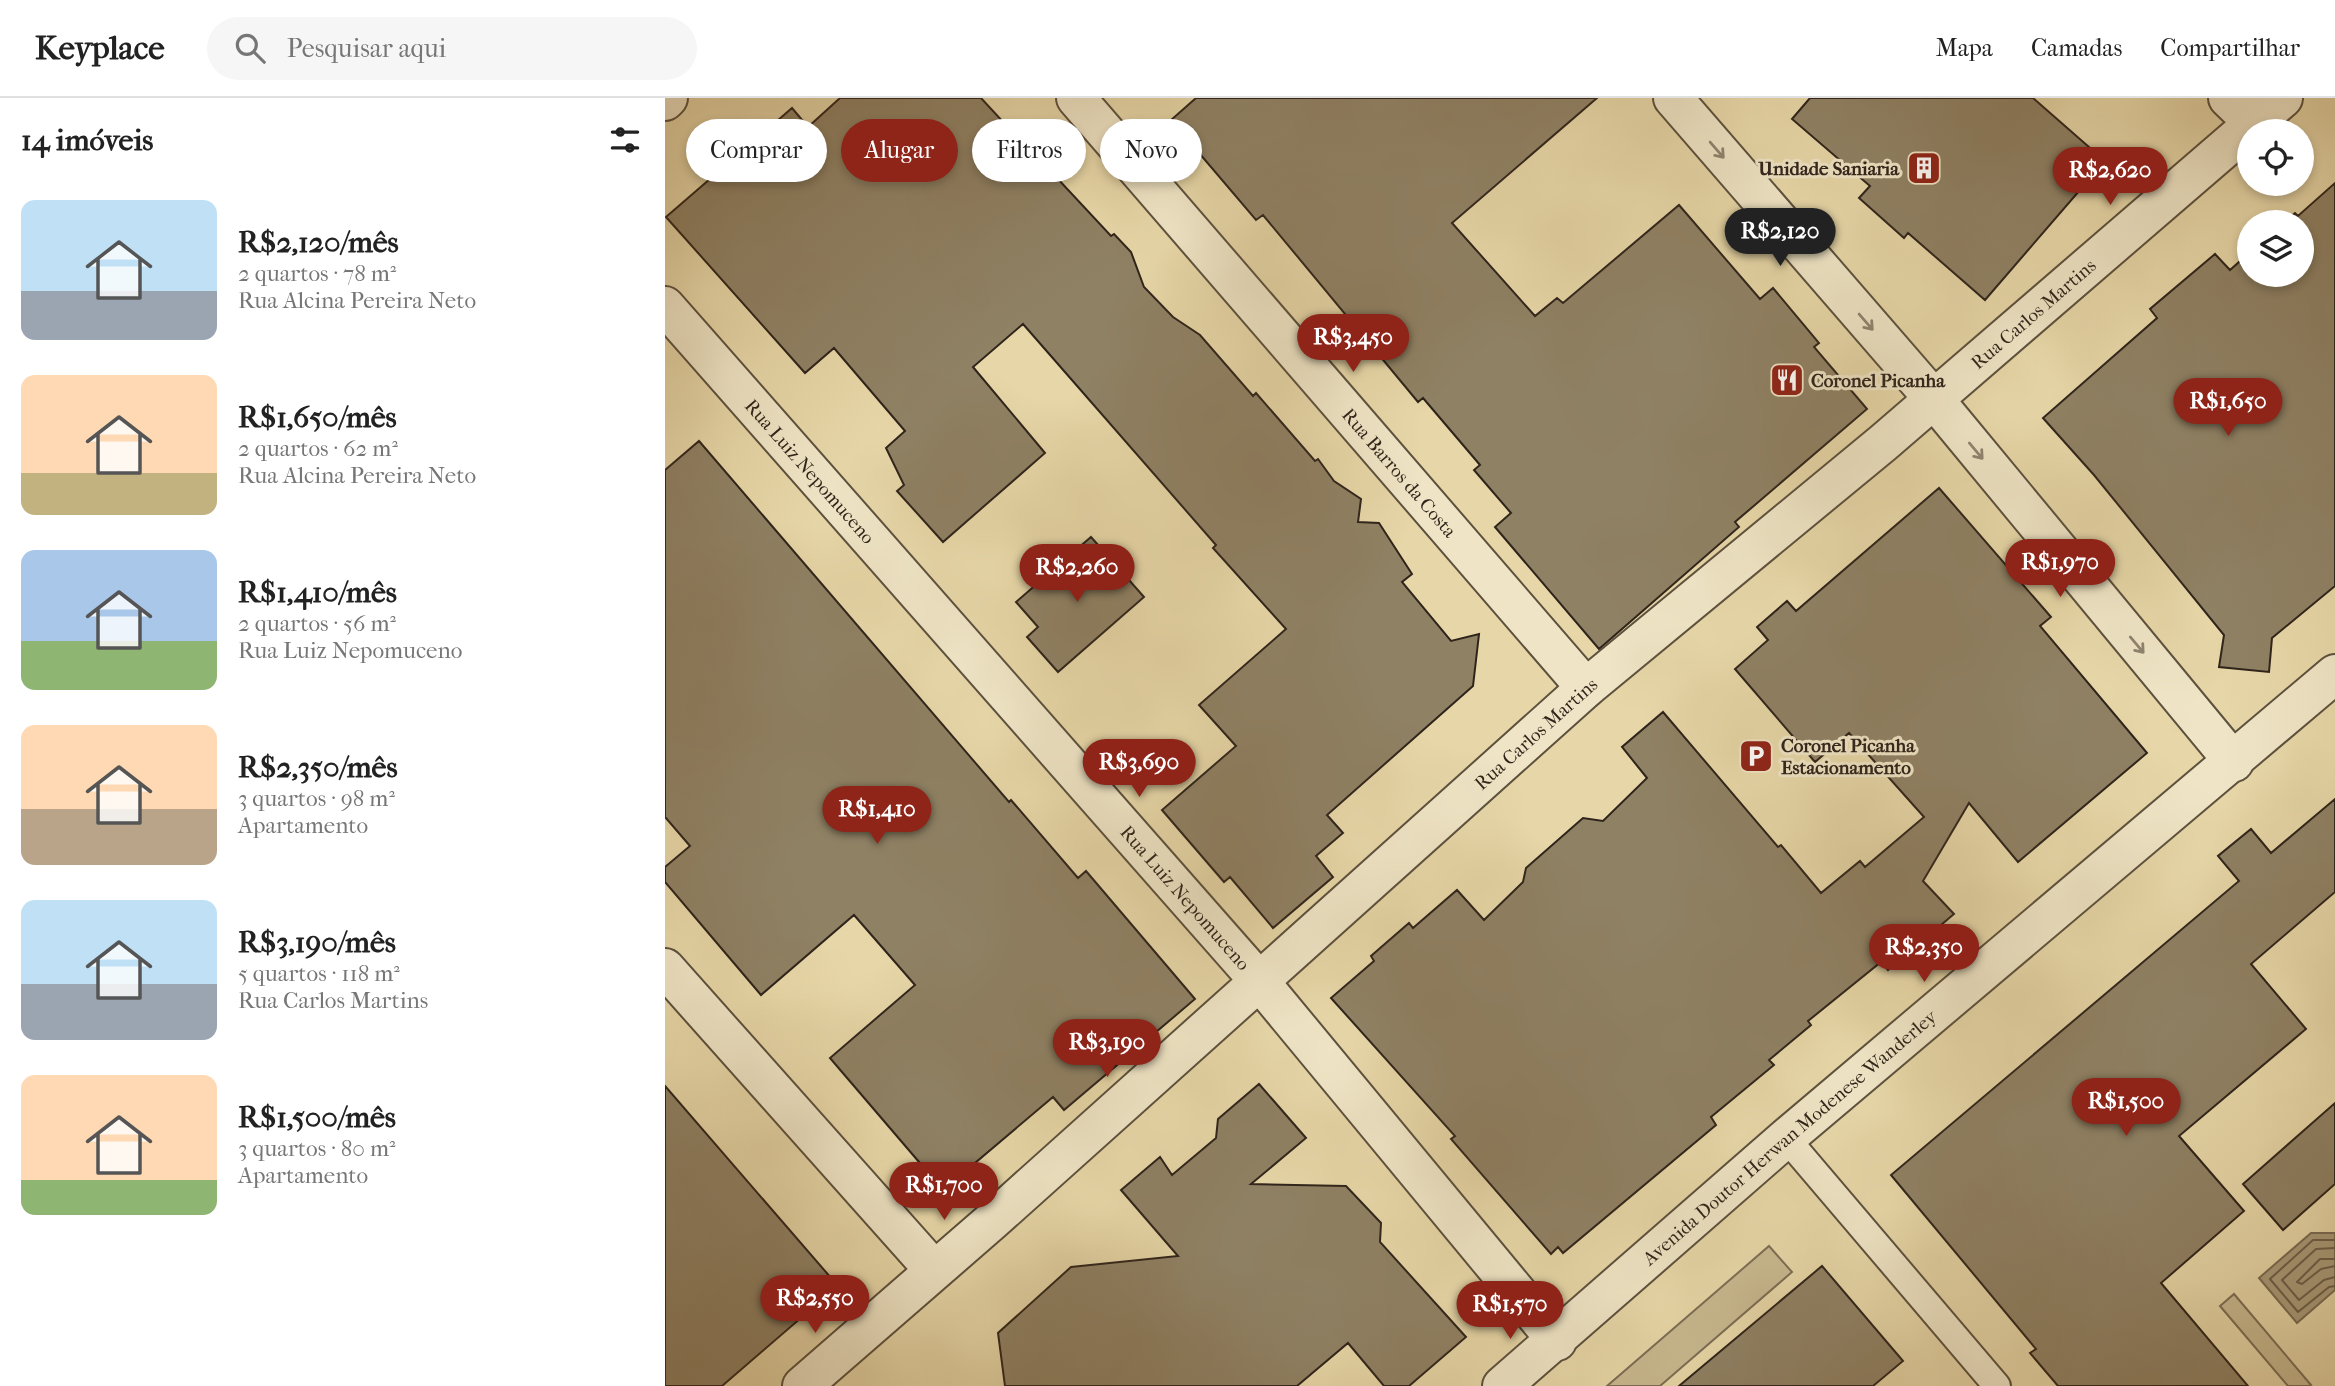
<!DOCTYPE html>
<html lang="pt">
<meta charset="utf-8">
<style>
:root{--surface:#fff;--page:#f6f6f6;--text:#222;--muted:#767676;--line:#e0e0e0;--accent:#8f2418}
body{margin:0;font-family:"IM FELL French Canon",serif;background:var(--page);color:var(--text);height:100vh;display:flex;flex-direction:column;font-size:26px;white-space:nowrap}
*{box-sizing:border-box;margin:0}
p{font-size:23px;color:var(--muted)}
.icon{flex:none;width:38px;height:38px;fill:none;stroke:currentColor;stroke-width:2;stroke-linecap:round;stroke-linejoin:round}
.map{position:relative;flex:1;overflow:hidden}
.sheet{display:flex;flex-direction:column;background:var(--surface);width:665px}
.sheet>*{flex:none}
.guide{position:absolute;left:21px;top:21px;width:665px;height:63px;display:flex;gap:14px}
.controls{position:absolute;left:1572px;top:21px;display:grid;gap:14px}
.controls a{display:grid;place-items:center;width:77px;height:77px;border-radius:50%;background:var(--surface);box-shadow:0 4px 10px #0003;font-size:35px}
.price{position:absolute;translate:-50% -60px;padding:0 16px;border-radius:24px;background:var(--accent);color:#fff;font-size:23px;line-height:46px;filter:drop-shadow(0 2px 4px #0008)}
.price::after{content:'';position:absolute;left:50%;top:42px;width:21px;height:16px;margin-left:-10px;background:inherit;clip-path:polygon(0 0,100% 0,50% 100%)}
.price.on{background:#222;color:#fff}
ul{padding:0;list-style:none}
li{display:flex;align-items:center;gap:21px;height:175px;padding:0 21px}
li span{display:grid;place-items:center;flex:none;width:196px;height:140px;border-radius:14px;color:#555}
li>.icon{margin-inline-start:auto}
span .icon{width:84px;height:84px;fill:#fffc;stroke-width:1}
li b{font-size:30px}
h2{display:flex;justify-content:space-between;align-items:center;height:84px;padding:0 21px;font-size:30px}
.tag{padding:0 24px;border-radius:32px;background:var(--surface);box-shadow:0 4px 10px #0003;font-size:24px;line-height:63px}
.tag.on{background:var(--accent);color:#fff}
header{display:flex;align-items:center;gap:42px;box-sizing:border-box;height:98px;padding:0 35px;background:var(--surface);border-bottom:2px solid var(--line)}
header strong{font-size:33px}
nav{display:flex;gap:38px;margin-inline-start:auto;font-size:24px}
.search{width:490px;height:63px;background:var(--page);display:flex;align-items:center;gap:18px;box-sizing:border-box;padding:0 24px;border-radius:38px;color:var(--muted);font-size:26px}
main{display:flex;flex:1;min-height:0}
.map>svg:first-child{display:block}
</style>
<header>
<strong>Keyplace</strong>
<div class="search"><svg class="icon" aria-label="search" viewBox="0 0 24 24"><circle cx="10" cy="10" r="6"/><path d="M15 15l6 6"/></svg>Pesquisar aqui</div>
<nav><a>Mapa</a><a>Camadas</a><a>Compartilhar</a></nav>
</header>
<main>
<section class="sheet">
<h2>14 imóveis<svg class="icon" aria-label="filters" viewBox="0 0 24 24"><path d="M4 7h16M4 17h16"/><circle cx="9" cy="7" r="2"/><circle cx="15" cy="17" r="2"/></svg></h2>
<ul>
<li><span style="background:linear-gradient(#bfe0f5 65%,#9aa5b1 0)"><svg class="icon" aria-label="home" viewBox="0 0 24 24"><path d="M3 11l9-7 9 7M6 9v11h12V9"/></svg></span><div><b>R$2,120/mês</b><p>2 quartos · 78 m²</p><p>Rua Alcina Pereira Neto</p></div></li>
<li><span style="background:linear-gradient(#ffd9b3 70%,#c2b280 0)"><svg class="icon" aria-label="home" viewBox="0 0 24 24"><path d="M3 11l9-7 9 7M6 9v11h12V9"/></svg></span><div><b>R$1,650/mês</b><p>2 quartos · 62 m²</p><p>Rua Alcina Pereira Neto</p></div></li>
<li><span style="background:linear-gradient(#a9c7e8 65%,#8fb573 0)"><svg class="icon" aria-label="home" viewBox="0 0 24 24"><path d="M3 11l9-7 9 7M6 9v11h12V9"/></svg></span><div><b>R$1,410/mês</b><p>2 quartos · 56 m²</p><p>Rua Luiz Nepomuceno</p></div></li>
<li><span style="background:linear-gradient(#ffd9b3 60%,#b9a48a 0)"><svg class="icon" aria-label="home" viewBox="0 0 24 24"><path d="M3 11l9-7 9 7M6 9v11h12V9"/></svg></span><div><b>R$2,350/mês</b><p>3 quartos · 98 m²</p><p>Apartamento</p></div></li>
<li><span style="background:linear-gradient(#bfe0f5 60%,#9aa5b1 0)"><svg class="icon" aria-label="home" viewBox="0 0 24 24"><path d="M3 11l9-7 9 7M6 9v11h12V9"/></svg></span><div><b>R$3,190/mês</b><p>5 quartos · 118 m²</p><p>Rua Carlos Martins</p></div></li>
<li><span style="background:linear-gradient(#ffd9b3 75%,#8fb573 0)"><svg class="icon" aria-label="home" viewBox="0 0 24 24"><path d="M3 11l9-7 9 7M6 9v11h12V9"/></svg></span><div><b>R$1,500/mês</b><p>3 quartos · 80 m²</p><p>Apartamento</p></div></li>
</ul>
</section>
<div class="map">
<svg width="1670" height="1288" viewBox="0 0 1670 1288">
<rect width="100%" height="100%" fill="#e7d7a8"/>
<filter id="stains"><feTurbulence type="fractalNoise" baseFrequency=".00286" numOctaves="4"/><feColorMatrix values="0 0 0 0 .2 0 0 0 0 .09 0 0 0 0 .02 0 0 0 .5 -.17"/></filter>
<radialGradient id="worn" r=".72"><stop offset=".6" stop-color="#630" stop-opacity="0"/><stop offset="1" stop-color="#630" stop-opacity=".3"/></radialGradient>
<path fill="#c8b990" stroke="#7c6e56" stroke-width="2" d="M1104,1148L1127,1174L995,1288H942Z
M1569,1196L1646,1287L1644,1288H1623L1555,1208Z"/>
<path fill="#a89a78" stroke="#786b53" stroke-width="2" d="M1646,1135H1670V1192L1632,1225L1594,1180Z"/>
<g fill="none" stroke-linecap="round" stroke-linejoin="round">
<path stroke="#6c5f4a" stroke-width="2" d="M1670,1142H1648L1605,1181L1633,1214L1664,1189L1670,1188
M1670,1150L1651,1151L1617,1182L1634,1202L1659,1182L1670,1179
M1670,1161H1655L1632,1184L1637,1186L1656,1171L1670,1168"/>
</g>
<path fill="#8f8164" stroke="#2f241b" stroke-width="2" d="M175,0H316L339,25L367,43L383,60L378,65L446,138L449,136L466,154L479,189L508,219L535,237L588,298L591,295L650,363L653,361L669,383L696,401L693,424L714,425L747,476L737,484L786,543L814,536L808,588L662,717L678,735L651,758L668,779L608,830L565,779L559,784L497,712L571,648L534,607L621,531L548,450L551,447L358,226L308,269L380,355L278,444L232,393L239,387L221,350L240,333L169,250L140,275L1,119L127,10L143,29Z
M531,0H932L787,125L870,218L892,200L898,205L1014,107L1095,201L1108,190L1154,245L1149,249L1202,311L1070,424L1074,429L934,551L830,429L846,415L809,372L815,367L758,300L753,304L598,117L591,122L506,22Z
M1145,0H1368L1440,63L1320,202L1243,135L1239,140L1194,100L1205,88L1127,21Z
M1670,85V488L1607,540L1604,574L1554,569L1559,537L1429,377L1378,320L1492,220L1485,211L1550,156L1565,172L1584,155V177H1636V124H1619L1630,115L1633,118Z
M34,343L344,704L346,702L413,780L421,773L530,901L399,1012L388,999L278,1092L165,960L250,887L189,817L96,897L0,784V769L25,748L0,719V372Z
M1274,390L1386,519L1375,528L1482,655L1353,764L1304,705L1258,783L1289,816L1223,872L1216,864L1143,923L1146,927L1104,962L1109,967L1046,1019L1051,1027L898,1155L893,1149L886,1156L786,1041L790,1038L666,900L709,863L706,858L744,825L748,830L792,792L819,822L858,784L861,770L918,720L938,723L982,680L957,649L998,614L1113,749L1116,747L1156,795L1195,763L1200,769L1259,719L1184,635L1150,664L1070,571L1103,542L1092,529L1122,503L1131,513Z
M426,439L479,499L393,574L362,539L373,529L351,504Z
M1670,701V794L1586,866L1641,931L1514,1038L1579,1113L1496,1185L1583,1288H1393L1365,1255L1371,1251L1226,1077L1574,783L1553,758L1586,731L1606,755Z
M594,986L641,1040L586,1086L681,1088L716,1125L715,1144L801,1239L744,1288H719L683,1245L632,1288H340L333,1235L406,1169L513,1158L456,1092L495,1059L507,1077L551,1040L553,1021Z
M0,988L173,1188L57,1288H0Z
M1670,1005V1086L1618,1132L1578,1086Z
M1157,1168L1238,1263L1208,1288H1014Z"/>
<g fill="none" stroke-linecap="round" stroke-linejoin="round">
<g stroke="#5d513e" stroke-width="30">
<path id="service" d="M1121,1040L1332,1288"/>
</g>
<g stroke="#5d513e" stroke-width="42">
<g id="minor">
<path id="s1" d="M411,0L921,590"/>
<path d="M1008,0L1268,300L1569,664"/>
<path d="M1563,0L1589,25"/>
<path d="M0,3L3,0"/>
<path id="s2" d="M0,208L595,884L892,1243"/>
<path d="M0,870L269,1172"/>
<path id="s3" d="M137,1288L328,1122L921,590L1218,345L1618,0"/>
<path id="s4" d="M837,1288L1121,1040L1670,576"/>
</g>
</g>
<use href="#service" stroke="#efe5c6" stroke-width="26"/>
<use href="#minor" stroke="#efe5c6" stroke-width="38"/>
</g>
<defs><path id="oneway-shaft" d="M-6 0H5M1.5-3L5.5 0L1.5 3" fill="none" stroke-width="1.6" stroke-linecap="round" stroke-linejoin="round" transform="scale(1.75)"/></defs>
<g stroke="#8f8470">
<use href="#oneway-shaft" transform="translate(1052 52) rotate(49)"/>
<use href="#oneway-shaft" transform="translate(1201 224) rotate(49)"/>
<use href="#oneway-shaft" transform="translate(1311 353) rotate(50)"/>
<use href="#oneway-shaft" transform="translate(1472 547) rotate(50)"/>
</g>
<defs>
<g id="building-square" transform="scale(1.75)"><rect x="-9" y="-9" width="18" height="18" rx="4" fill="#8f2418" stroke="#efe5c6"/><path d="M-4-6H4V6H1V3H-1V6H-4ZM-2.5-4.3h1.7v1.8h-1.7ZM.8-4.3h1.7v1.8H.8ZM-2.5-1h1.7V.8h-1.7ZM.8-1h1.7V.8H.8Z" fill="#fff"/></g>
<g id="restaurant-square" transform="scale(1.75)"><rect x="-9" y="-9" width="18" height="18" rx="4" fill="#8f2418" stroke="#efe5c6"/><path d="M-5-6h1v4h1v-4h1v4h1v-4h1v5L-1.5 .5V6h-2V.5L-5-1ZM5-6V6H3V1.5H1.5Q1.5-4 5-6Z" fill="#fff"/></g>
<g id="parking-square" transform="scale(1.75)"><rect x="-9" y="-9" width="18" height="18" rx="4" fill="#8f2418" stroke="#efe5c6"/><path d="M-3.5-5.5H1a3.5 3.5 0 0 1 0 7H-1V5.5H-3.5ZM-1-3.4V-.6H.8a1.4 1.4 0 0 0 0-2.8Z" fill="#fff"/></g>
</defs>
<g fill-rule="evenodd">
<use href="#building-square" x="1259" y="70"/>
<use href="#restaurant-square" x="1122" y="282"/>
<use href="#parking-square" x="1091" y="658"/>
</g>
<g text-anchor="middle" stroke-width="6" stroke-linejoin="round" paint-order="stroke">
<g font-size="19" font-weight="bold" fill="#2f241b" stroke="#efe5c6" text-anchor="start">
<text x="1234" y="77" text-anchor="end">Unidade Saniaria</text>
<text x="1146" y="289">Coronel Picanha</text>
<text x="1116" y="654">Coronel Picanha<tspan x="1116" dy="22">Estacionamento</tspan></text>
</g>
<g font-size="19" fill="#2f241b" stroke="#efe5c6">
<text dy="7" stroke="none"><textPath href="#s3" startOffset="1633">Rua Carlos Martins</textPath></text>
<text dy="7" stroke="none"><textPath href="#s2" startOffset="220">Rua Luiz Nepomuceno</textPath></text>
<text dy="7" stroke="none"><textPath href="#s1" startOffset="495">Rua Barros da Costa</textPath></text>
<text dy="7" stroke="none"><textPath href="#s3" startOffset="982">Rua Carlos Martins</textPath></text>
<text dy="7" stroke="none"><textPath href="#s2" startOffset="788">Rua Luiz Nepomuceno</textPath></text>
<text dy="7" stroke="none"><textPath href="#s4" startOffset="380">Avenida Doutor Herwan Modenese Wanderley</textPath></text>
</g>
</g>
<rect width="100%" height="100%" filter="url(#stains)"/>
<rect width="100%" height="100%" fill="url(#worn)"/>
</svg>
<div class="controls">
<a><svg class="icon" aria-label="locate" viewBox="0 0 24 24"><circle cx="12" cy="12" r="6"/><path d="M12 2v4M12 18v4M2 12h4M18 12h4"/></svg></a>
<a><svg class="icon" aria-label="layers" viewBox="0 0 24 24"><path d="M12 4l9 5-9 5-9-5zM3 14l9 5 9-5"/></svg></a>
</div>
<b class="price" style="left:1445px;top:109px">R$2,620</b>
<b class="price on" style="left:1115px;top:170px">R$2,120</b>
<b class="price" style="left:688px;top:276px">R$3,450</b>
<b class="price" style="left:1563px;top:340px">R$1,650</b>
<b class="price" style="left:1395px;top:501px">R$1,970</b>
<b class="price" style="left:412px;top:506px">R$2,260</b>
<b class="price" style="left:474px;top:701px">R$3,690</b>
<b class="price" style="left:212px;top:748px">R$1,410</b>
<b class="price" style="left:1259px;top:886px">R$2,350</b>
<b class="price" style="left:442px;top:981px">R$3,190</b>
<b class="price" style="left:1461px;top:1040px">R$1,500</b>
<b class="price" style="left:279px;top:1124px">R$1,700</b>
<b class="price" style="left:150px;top:1237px">R$2,550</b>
<b class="price" style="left:845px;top:1243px">R$1,570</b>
<div class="guide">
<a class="tag">Comprar</a>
<a class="tag on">Alugar</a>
<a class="tag">Filtros</a>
<a class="tag">Novo</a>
</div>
</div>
</main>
